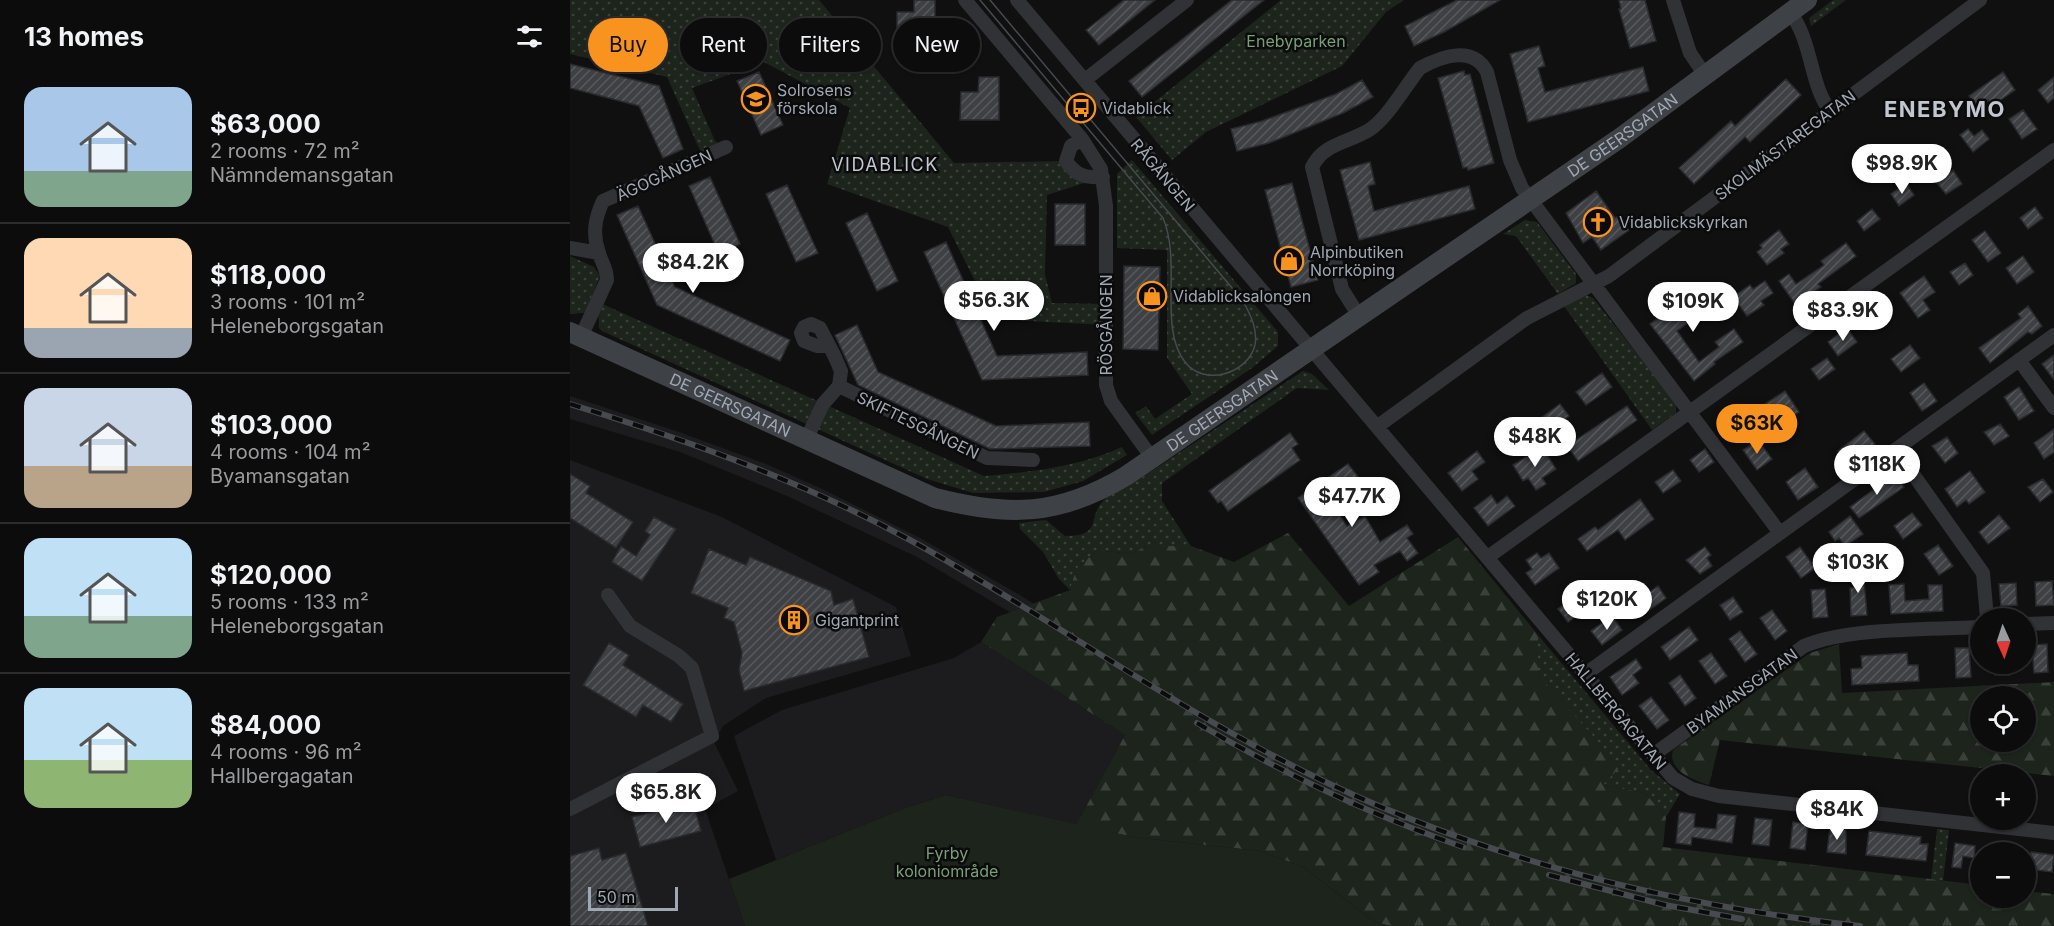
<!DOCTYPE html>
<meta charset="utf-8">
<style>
:root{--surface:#0c0c0d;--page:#151516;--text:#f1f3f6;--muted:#9a9b9d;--line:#2c2c2e;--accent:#f99320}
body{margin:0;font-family:Inter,sans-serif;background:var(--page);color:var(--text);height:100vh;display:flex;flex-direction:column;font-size:22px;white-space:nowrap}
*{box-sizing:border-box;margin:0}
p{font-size:20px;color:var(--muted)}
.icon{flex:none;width:33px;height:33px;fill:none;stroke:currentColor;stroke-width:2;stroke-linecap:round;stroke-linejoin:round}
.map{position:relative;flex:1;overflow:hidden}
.sheet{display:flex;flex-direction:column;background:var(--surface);width:570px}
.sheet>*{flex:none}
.hud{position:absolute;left:18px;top:18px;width:570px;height:54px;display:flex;gap:12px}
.needle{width:39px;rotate:177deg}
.buttons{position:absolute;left:1400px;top:608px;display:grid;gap:12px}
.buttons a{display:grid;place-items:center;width:66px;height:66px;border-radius:50%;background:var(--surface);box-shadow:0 2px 4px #0004,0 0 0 2px var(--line);font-size:30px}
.scale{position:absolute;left:18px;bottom:15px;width:90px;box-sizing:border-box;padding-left:6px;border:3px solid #a0a8b3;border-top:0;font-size:16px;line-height:21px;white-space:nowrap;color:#a0a8b3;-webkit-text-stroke:4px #0b0b0c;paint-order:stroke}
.price{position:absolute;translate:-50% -51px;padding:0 14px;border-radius:21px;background:#fff;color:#222;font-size:20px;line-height:39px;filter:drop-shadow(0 2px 3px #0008)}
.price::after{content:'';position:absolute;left:50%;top:36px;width:18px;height:14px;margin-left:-9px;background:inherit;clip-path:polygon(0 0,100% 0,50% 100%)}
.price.current{background:var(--accent);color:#111}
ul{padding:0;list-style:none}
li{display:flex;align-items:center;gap:18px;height:150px;padding:0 24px}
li+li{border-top:2px solid var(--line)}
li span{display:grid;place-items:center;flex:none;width:168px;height:120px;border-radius:18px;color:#555}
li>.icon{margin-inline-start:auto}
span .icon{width:72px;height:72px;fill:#fffc;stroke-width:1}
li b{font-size:26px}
h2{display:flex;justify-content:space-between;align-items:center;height:72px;padding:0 24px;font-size:26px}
.tag{padding:0 21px;border-radius:27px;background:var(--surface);box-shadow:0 2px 4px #0004,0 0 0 2px var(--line);font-size:21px;line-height:54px}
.tag.current{background:var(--accent);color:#111}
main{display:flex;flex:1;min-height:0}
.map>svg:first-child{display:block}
</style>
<main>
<section class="sheet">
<h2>13 homes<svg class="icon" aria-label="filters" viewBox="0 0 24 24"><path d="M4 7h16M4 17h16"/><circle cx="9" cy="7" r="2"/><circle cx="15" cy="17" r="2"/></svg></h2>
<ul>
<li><span style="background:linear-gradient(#a9c7e8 70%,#7fa58c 0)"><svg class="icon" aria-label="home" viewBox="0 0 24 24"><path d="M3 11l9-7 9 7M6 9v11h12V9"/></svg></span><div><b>$63,000</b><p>2 rooms · 72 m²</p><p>Nämndemansgatan</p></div></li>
<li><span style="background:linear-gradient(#ffd9b3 75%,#9aa5b1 0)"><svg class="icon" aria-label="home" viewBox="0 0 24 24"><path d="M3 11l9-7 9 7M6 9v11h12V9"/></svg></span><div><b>$118,000</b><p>3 rooms · 101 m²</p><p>Heleneborgsgatan</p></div></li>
<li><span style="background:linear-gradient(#c9d6e8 65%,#b9a48a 0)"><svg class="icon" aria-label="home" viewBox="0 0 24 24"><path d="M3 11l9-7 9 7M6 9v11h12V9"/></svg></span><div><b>$103,000</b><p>4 rooms · 104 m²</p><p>Byamansgatan</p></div></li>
<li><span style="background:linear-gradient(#bfe0f5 65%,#7fa58c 0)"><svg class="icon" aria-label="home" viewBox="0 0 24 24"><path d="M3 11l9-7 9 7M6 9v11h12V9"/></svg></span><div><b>$120,000</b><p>5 rooms · 133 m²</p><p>Heleneborgsgatan</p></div></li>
<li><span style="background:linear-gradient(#bfe0f5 60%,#8fb573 0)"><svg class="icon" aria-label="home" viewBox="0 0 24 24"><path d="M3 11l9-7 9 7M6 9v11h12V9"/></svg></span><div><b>$84,000</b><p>4 rooms · 96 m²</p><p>Hallbergagatan</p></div></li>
</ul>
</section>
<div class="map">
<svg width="1484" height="926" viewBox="0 0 1484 926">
<defs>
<pattern id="grass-dots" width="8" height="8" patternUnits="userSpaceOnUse" patternTransform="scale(1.5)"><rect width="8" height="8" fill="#1c241c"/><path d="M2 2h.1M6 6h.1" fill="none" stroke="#3a413b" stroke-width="1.8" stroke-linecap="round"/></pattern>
<pattern id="forest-firs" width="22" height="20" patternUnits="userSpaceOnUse" patternTransform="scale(1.5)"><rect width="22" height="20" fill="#1c241c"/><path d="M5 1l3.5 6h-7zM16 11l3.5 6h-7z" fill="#3a413b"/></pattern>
<pattern id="building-hatch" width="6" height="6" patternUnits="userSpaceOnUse" patternTransform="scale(1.5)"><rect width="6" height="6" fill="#3e4044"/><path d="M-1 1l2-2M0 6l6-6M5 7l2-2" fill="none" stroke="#57595d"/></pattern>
</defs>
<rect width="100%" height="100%" fill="#101011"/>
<path fill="#1c1c1e" d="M0,396L109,432L196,464L250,488L350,538L455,598L521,641L448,617L347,557L217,496L110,452L0,419Z
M0,460L152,517L326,607L341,656L196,698L153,726L144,742L168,791L135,809L175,926H0Z
M411,642L555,735L506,825L376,795L338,807L206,860L164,736L212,710L384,658Z"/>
<path fill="url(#grass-dots)" d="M0,0H249L384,163L496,161L533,177L477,195L475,274L482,303L537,304L536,325L424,319L378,227L257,184L280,108L194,62L122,88L145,141L156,147L133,157L97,77L0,54Z
M711,0H834L816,12L772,66L636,132L602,160L566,117Z
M1263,0H1276L1241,26L1239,18Z
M562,160L708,332V346L682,368L582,435L565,413L576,406L585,419L622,394L597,358V250L547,248V174Z
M955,220L967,222L1006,274V283L988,294L946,236L933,234Z
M0,256L24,267L30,276L15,313L0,314Z
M1016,295L1023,298L1106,403V413L1082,430L994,306Z
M28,302L414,476C461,472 508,467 552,447L557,455L513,481L474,492L403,493L357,479L32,331L29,328Z
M733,371L742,374L759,390L727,388L592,483V501L621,546H576L561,554L527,550L506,569L500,590L489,579L473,552L450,529L449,523L476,520L495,536C534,536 516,518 534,500C540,494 552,490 559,486Z
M968,635L1081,770L1110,794L1096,817L1075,793L1032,785L1047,769L967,675Z
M1367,829L1379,830L1373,881L1361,879Z"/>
<path fill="url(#forest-firs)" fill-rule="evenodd" d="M718,533L779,606L888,537L968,635V675L1034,748L1048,769L1033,785L1075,793L1096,817L1093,847L1410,885V897H1455V891L1484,894V926H820L805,922L733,867L690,851L563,837L506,825L555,735L411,642L427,617L500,590L506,569L527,550L561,554L576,546H621L664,562Z
M1269,644L1272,693L1484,682V776L1150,740L1139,785C1123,780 1097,770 1103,750L1240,653ZM1410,696H1455V741H1410Z"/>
<path fill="#1c241c" d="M376,795L563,837L690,851L733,867L805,922L820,926H175L159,879L338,807Z"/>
<path fill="url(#building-hatch)" stroke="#292a2d" stroke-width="1.5" d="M344,0H365V39H327V12H344Z
M554,0H585L529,45L516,30Z
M662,0H694L572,97L559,81Z
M887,0H930L874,32L844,46L835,26Z
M1049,0H1075L1086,41L1060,48L1049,9H1051Z
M969,46L975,66L968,68L975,92L1073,67L1079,91L958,122L940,54Z
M0,64L89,86L113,149L93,158L69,106L0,88Z
M894,71L895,75L900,74L924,163L898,170L897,167L893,168L868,78Z
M189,72L213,125L191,135L167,81Z
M1433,72L1445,90L1422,106L1418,100L1407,107L1399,96Z
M409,77H429V120H390L391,92H408Z
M1484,77V98L1478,103L1468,90Z
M1216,79L1231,95L1180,142L1175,137L1124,184L1109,168L1161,121L1165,126Z
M792,80L803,97L773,113L699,143L667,151L661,129L692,121L766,94Z
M1453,110L1467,129L1452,139L1439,119Z
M1398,129L1404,136L1412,130L1419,139L1403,152L1390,135Z
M800,162L805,184L798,186L804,211L899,186L905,209L789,240L770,170Z
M1383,170L1392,184L1376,194L1366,182Z
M140,177L170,244L149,254L119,186Z
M722,183L748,280L721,287L695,190Z
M1336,183L1344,195L1329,206L1321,194Z
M217,185L248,253L226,262L196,194Z
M1026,191L1045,218L1048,216L1059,230L1031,250L1022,237L1013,243L996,213Z
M485,204H515V245H485Z
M68,206L105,287L220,340L210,361L87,305L47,215Z
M1465,207L1473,218L1458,229L1450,218Z
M1302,209L1310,219L1294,231L1287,221Z
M297,213L328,281L307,291L276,223Z
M1209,230L1219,244L1211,249L1214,253L1197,265L1187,252L1192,248L1190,245Z
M1415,231L1431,253L1418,262L1402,240Z
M376,242L427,356L517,352L518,375L412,380L354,252Z
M1276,243L1286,256L1248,284L1251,287L1225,304L1209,281L1219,274L1226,284L1254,265L1251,261Z
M1453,256L1464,272L1447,284L1436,268Z
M1395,263L1403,275L1389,285L1380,272Z
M554,266L590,267L588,350L553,349Z
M1354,276L1365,292L1353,300L1360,310L1348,318L1330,293Z
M1195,281L1203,293L1191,301L1194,305L1177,316L1163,297L1180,285L1183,289Z
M1144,285L1153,297L1107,331L1129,362L1149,347L1145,342L1164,329L1173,342L1144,362L1145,364L1124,381L1080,324L1100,310L1102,313L1133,289L1135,292Z
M1310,304L1319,318L1301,330L1292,317Z
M1458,306L1472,326L1462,334L1458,332L1420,363L1409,348L1451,318L1448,314Z
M287,325L308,372L426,426L519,422L520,446L420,449L288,385L265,335Z
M1277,328L1287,342L1268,356L1258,342Z
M1340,345L1350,358L1331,372L1321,359Z
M1484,355V380L1472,364Z
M1257,358L1265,369L1249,380L1241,369Z
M1032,373L1042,387L1016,405L1006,392Z
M1354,383L1367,401L1352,411L1340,393Z
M1449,387L1464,411L1449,420L1434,397Z
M1215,391L1229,412L1218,419L1213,412L1201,420L1192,406Z
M990,404L999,416L979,430L971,418Z
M1057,406L1067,420L1008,461L997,446Z
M1164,407L1176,423L1163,433L1150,417Z
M1430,424L1439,436L1424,445L1414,432Z
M1484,429V452L1474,459L1464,443Z
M1294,431L1305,444L1278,464L1268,451Z
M720,433L728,444L722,448L730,460L658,511L651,501L648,503L639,491Z
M1377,437L1388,453L1375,463L1362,446Z
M1188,440L1202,459L1187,470L1173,450Z
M972,447L986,469L972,478L976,484L966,490L958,478L953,481L943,465Z
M1135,449L1144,462L1129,472L1120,460Z
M907,451L915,462L902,471L908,479L892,491L878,473Z
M778,464L793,483L763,505L777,526L795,516L810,542L837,525L843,534L837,538L848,553L837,561L830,551L804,565L809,572L789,585L728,498Z
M1235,468L1248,487L1228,500L1216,482Z
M1103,470L1111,481L1093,493L1085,482Z
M1400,471L1415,492L1399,504L1396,500L1387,507L1375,489Z
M0,474L20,486L16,493L63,522L46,548L0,518Z
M1325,474L1334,487L1289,518L1280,507Z
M1473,479L1483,492L1470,502L1458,487Z
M921,495L927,504L937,496L945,506L918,526L904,508Z
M1070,499L1084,519L1055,540L1048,530L1017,551L1008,539L1025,527L1028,530Z
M1342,513L1352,525L1333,539L1324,526Z
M1429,515L1440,528L1418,544L1409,532Z
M1280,516L1293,534L1275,546L1269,538L1265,541L1259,532Z
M84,517L106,529L72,581L42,562L51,546L66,556L80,535L75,531Z
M1368,545L1383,566L1369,575L1354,554Z
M1135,547L1141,555L1137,558L1142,566L1130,574L1116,560Z
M1230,547L1245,568L1231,578L1216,557Z
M139,549L176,565L180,557L261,591L264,605L283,599L299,657L174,691L169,670L172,653L164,622L154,618L158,608L121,593Z
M967,553L971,558L979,553L989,568L965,585L956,573L962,569L956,560Z
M1293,568L1297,615L1281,616L1280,588L1285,587L1282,570Z
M1482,581L1484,605L1466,606L1465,582Z
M1446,583L1447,605L1431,606L1429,584Z
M1334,584L1335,601L1359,599L1358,585H1372L1373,611L1321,614L1319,585Z
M1088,586L1096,598L1074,614L1066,602Z
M1255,589L1258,617L1243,618L1241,590Z
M1012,591L1022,605L998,622L988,609Z
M1163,597L1173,612L1160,620L1150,605Z
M1202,610L1217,631L1205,640L1190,618Z
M1042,616L1052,630L1032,645L1021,631Z
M1119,627L1128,640L1100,660L1091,647Z
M1170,631L1187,654L1175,662L1159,639Z
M39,643L59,655L53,665L113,704L101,722L73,705L66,717L13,685Z
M1477,644L1478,672L1464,673L1462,645Z
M1385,648H1399L1401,677L1386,678Z
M1141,653L1157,676L1145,684L1129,661Z
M1337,653L1338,665H1348L1349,681L1282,685L1281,669L1292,668L1291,656Z
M1066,659L1072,668L1063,675L1069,683L1052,695L1040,677Z
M1424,663H1439L1440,675H1425Z
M1110,675L1126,698L1115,706L1099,683Z
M1081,697L1099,720L1087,729L1069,706Z
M123,801L131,831L70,847L62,817Z
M1109,812L1125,814L1124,827L1146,829L1148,814L1166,816L1162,843L1122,837L1121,845L1106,843Z
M1185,818L1202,820L1199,846L1182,844Z
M1223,822L1238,824L1235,850L1220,848Z
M1260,827L1276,829V854L1257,852Z
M1299,831L1351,837L1350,844H1358L1356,861L1296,855Z
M1385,843L1405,846L1404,858L1393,856L1391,868L1382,867Z
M29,848L32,860L56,853L78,926H0V856Z
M1461,852L1484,855L1482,872L1459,869Z"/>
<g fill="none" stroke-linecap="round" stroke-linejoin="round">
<path stroke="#303236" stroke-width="14" d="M395,0L512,139L531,169L536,206V385L541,401L582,458
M447,0L1103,778L1122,789L1149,796L1484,833
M1103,0L1120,53L1135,75
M1220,12C1243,43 1239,82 1260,111
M515,80L617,0
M512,139L501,146L496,161C506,176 516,178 533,177
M0,248L29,253
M789,316L772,289L742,167C754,143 778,143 799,130C817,119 836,85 850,68C872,56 903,45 917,72L940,160L952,188L1210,533
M11,337L37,280C37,268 32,264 29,253C22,234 25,218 33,201L156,147
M257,346H247L234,341L231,333L234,327L241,324L250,328L264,355L271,371L269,386
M1449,360L1484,408
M808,426L957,318L1039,276L1410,0
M236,440L253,404L269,386L417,458L463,460
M1326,450L1413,573L1417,618
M918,557L1484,150
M1455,624L1484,623
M1014,675L1484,335
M1083,755L1234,646C1279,627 1359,630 1410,627
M0,809L142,736L122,668L109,656L60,626L38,595"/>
<path stroke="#3e4146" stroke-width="20" id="s1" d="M0,332L365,498C439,517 489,516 556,476L1050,138L1237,0"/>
<path stroke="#474a4f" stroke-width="1.5" d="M410,0L593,218C612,262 588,328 615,362C634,387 678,374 685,345C688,329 680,314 673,301L420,0"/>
<g stroke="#474a4f" stroke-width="6">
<path id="rail" d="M0,404C117,440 232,481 340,540C474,614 598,704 735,772C908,858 1098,905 1290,926
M627,723C712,773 801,815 893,847
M979,875L1095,905L1172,919"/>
</g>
<use href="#rail" stroke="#0b0b0c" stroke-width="4" stroke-dasharray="11" stroke-linecap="butt"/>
</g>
<defs>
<g id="school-ring" transform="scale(1.5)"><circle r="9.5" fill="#0b0b0c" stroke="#f99320" stroke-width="1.5"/><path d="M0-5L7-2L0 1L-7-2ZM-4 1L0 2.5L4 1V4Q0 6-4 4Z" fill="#f99320"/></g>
<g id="bus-ring" transform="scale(1.5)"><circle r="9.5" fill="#0b0b0c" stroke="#f99320" stroke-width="1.5"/><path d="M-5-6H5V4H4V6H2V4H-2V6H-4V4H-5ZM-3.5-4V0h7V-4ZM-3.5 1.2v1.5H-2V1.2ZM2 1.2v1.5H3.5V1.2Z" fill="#f99320"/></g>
<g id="church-ring" transform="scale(1.5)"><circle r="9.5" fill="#0b0b0c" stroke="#f99320" stroke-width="1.5"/><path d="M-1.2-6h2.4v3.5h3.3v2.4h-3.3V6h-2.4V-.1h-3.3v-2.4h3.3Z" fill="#f99320"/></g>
<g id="shop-ring" transform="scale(1.5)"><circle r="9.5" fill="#0b0b0c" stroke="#f99320" stroke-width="1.5"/><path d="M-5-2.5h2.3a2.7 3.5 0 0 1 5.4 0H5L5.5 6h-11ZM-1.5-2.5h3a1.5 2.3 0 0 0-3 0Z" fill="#f99320"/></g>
<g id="building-ring" transform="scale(1.5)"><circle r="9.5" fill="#0b0b0c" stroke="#f99320" stroke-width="1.5"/><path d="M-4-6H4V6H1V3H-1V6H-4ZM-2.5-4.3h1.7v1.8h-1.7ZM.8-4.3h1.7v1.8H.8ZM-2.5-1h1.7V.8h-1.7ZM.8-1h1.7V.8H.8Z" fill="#f99320"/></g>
</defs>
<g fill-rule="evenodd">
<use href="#school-ring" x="186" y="99"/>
<use href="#bus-ring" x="511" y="108"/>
<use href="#church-ring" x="1028" y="222"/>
<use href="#shop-ring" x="719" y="261"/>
<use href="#shop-ring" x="582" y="296"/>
<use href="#building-ring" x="224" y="620"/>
</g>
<g text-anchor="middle" stroke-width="5" stroke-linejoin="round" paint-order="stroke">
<g font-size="16" fill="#799f76" stroke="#0b0b0c">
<text x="726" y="47">Enebyparken</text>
<text x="377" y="859">Fyrby<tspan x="377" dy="18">koloniområde</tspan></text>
</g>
<g font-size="16" fill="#a0a8b3" stroke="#0b0b0c" text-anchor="start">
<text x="207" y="96">Solrosens<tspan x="207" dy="18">förskola</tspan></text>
<text x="532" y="114">Vidablick</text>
<text x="1049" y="228">Vidablickskyrkan</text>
<text x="740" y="258">Alpinbutiken<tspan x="740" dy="18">Norrköping</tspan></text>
<text x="603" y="302">Vidablicksalongen</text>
<text x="245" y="626">Gigantprint</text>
</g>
<g font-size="16" fill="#a0a8b3" stroke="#0b0b0c">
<text dy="6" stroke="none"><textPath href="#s1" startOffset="1202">DE GEERSGATAN</textPath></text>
<text transform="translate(1215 145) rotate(-37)" y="6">SKOLMÄSTAREGATAN</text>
<text transform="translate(94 175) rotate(-24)" y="6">ÄGOGÅNGEN</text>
<text transform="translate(593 175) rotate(50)" y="6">RÅGÅNGEN</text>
<text transform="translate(536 325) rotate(-90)" y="6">RÖSGÅNGEN</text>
<text dy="6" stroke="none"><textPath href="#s1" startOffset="176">DE GEERSGATAN</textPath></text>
<text dy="6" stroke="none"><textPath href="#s1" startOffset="716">DE GEERSGATAN</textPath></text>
<text transform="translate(348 425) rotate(26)" y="6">SKIFTESGÅNGEN</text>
<text transform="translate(1172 691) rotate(-36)" y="6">BYAMANSGATAN</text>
<text transform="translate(1046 711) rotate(50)" y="6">HALLBERGAGATAN</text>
</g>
<g font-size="18" letter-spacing="1.5" fill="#c1c6cf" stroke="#0b0b0c">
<text x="315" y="171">VIDABLICK</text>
</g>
<g font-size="22" font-weight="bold" letter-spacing="1.5" fill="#c1c6cf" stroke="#0b0b0c">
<text x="1375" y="117">ENEBYMO</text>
</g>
</g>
</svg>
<div class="buttons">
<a><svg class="needle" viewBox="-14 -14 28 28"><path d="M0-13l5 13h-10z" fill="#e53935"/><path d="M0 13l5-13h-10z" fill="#9a9b9d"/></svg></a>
<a><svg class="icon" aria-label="locate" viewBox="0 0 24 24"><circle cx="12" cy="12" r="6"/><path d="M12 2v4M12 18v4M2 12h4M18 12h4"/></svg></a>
<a>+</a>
<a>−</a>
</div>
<div class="scale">50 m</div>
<b class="price" style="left:1332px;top:195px">$98.9K</b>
<b class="price" style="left:123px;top:294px">$84.2K</b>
<b class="price" style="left:424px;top:332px">$56.3K</b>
<b class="price" style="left:1123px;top:333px">$109K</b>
<b class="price" style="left:1273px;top:342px">$83.9K</b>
<b class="price current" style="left:1187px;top:455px">$63K</b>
<b class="price" style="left:965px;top:468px">$48K</b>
<b class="price" style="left:1307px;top:496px">$118K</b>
<b class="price" style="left:782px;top:528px">$47.7K</b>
<b class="price" style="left:1288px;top:594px">$103K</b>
<b class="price" style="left:1037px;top:631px">$120K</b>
<b class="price" style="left:96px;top:824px">$65.8K</b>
<b class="price" style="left:1267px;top:841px">$84K</b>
<div class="hud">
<a class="tag current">Buy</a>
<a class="tag">Rent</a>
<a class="tag">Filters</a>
<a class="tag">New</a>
</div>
</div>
</main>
